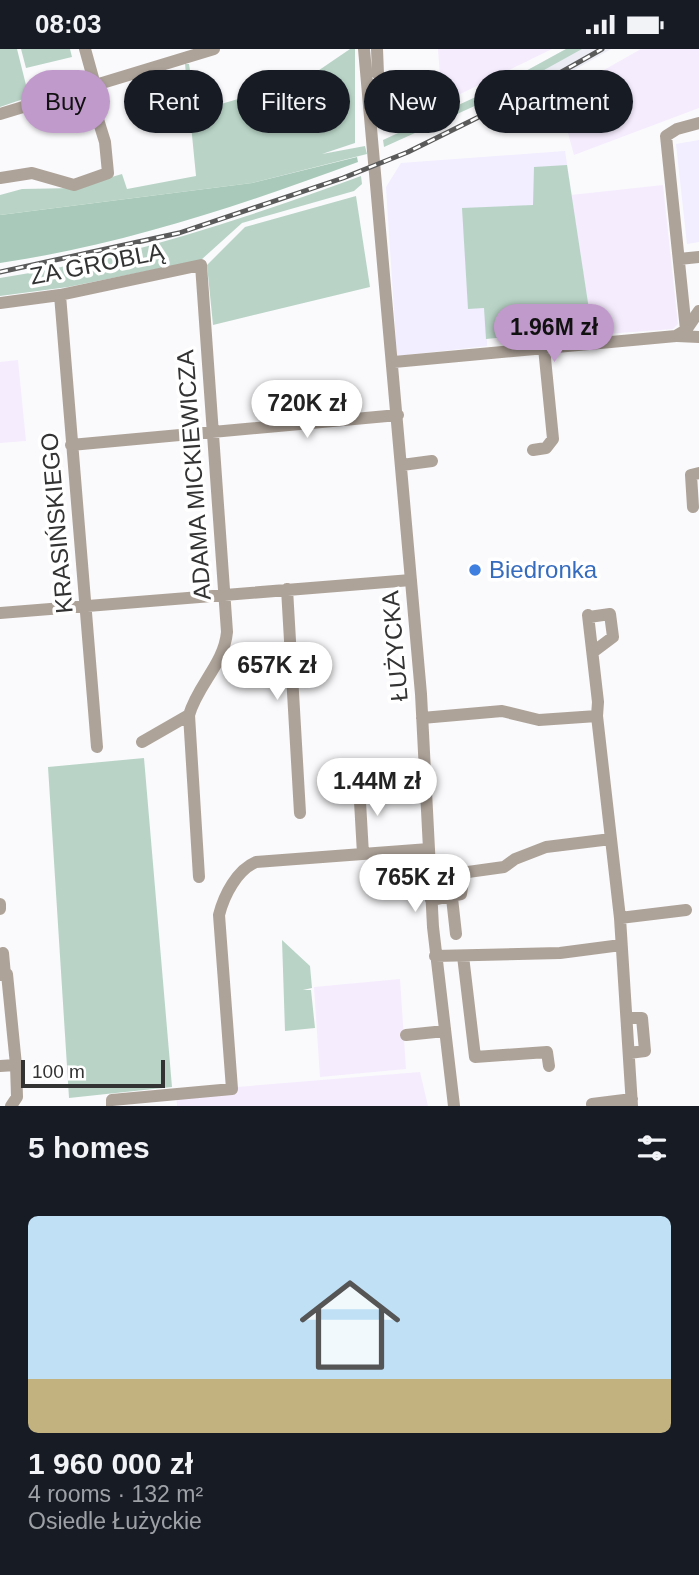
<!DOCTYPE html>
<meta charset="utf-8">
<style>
:root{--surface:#171b24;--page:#20242c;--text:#f1f3f6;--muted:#9ea1a6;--line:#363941;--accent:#c19acc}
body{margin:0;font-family:Arial,sans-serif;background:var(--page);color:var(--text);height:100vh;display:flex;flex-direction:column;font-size:26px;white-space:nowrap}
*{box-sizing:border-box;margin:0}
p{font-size:23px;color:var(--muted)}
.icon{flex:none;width:38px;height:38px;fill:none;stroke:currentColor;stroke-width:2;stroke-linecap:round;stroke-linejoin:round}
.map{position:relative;height:1057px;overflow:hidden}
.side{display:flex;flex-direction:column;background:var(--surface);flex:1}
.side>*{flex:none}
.guide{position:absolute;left:21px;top:21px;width:658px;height:63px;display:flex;gap:14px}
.scale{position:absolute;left:21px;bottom:18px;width:144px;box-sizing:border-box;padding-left:7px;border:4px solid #333334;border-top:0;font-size:19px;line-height:24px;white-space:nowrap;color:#333334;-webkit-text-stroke:5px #fff;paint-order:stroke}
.price{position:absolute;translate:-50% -60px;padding:0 16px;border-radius:24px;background:#fff;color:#222;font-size:23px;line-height:46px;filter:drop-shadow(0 2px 4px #0008)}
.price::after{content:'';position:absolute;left:50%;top:42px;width:21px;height:16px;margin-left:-10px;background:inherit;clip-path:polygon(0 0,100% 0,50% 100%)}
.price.on{background:var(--accent);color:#111}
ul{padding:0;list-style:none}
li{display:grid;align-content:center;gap:14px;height:371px;padding:0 28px}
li+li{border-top:2px solid var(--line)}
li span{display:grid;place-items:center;height:217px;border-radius:10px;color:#555}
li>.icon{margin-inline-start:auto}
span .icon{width:126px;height:126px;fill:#fffc;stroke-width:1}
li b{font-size:30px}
h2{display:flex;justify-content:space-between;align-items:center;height:84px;padding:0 28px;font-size:30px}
.tag{padding:0 24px;border-radius:32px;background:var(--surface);box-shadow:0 2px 5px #0004;font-size:24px;line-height:63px}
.tag.on{background:var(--accent);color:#111}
.status{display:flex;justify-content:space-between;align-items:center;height:49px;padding:0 35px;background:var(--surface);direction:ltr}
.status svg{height:19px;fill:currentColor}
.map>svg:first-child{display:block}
</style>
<div class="status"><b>08:03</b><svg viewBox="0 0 49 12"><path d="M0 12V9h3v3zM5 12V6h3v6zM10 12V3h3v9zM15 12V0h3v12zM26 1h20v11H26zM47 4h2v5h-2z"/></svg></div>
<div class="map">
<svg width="699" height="1057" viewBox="0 0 699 1057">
<rect width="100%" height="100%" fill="#fafafc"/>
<path fill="#ececf5" d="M566,0H611L506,60L495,39Z"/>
<path fill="#f5ecfd" d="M438,0H552L442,54Z
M641,0H699V59L574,106L558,47Z
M663,136L678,275L673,280L593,286L571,146Z
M18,311L26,392L0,394V313Z
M400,930L406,1020L320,1028L314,938Z
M420,1023L428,1057H177L176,1043Z"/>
<path fill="#f2edff" d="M699,91V193L687,195L676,95Z
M565,102L592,280L487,289V297L397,307L386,138L401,114Z"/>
<path fill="#b9d4c7" d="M0,0H17L29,48L0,58Z
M21,0H70L72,8L26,19Z
M350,0H355V94L322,105L365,97L367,105L252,134L0,166V146L22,140L74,139L122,125L127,140L196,127L185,15H189L195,52L211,49L221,55L306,30Z
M566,0H582L499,46L384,98L383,91L495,39Z
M567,116L592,280L486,290L484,259L468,260L462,159L533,156L534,118Z
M361,127L362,135L354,142L242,174L201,211L68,238L0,247V229C124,210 243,170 361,127Z
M356,147L370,238L213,276L207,216L245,178Z
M144,709L172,1038L69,1049L48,718Z
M282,891L310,917L312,939L303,941H311L315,979L285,982Z"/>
<path fill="#a9caba" d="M357,108L358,113C242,156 123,196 0,214V166L252,134Z"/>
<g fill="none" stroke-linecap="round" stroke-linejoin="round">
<path stroke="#aea399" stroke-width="12" d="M85,0L95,36
M364,0L421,645L433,878L454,1057
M377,0L378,25
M0,65L214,0
M0,129L32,124L74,136L108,124L105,93L88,38
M679,210L699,208
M60,246L97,698
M0,254L60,246L201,216L227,583C224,615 198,635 189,666L199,828
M686,281L666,87L677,80L699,74
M677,287L699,288
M394,313L676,287L686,281L699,262
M71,396L398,366
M533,401L546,399L553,390L544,299
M402,416L432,412
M693,458L691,426L699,424
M287,540L300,764
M0,564L411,531
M588,566L598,653L597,667
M589,568L610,565L613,588L593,603
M422,669L502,662L539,671L597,667L620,869L632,1057
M142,693L189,666
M359,735L363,805
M452,849L456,885
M431,851L461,845L464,826L468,823L504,818L515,810L546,798L611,790
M0,855V860
M620,869L686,861
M3,904L5,926
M435,907L560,904L621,896
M463,907L475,1008L547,1003L549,1017
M0,926L7,925L16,1016L0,1017
M627,969H642L645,1002L629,1004
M406,986L445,982
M592,1055L632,1050
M11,1057L17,1048L16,1016
M112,1057V1051L232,1040L219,866C224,846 237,821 256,813L429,800"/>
<g stroke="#5a5a5b" stroke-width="5">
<path id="rail" d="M0,223L179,184L343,129L408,103L503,56L602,0"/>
</g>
<use href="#rail" stroke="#fff" stroke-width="2.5" stroke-dasharray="8" stroke-linecap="butt"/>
</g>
<circle fill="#3f7fe0" stroke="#fff" stroke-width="2.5" cx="475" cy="521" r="7"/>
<g text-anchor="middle" stroke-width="7" stroke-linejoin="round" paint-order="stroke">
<g font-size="24" fill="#333334" stroke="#fff">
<text transform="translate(97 215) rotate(-11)" y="8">ZA GROBLĄ</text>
<text transform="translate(194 426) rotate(-94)" y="8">ADAMA MICKIEWICZA</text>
<text transform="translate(57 474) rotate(-95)" y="8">KRASIŃSKIEGO</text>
<text transform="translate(395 597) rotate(-95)" y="8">ŁUŻYCKA</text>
</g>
<g font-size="24" fill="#366cbe" stroke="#fff" text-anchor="start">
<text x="489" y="529">Biedronka</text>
</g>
</g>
</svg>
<div class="scale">100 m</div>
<b class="price on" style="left:554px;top:315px">1.96M zł</b>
<b class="price" style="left:307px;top:391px">720K zł</b>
<b class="price" style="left:277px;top:653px">657K zł</b>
<b class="price" style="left:377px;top:769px">1.44M zł</b>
<b class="price" style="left:415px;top:865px">765K zł</b>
<div class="guide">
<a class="tag on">Buy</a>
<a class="tag">Rent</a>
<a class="tag">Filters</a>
<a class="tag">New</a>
<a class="tag">Apartment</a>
</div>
</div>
<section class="side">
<h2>5 homes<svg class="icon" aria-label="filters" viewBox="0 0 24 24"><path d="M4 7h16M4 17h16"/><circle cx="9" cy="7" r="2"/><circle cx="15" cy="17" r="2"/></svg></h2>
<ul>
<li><span style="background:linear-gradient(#bfe0f5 75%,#c2b280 0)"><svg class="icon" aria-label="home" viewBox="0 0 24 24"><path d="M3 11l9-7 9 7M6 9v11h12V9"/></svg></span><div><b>1 960 000 zł</b><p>4 rooms · 132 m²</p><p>Osiedle Łużyckie</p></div></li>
</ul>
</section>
